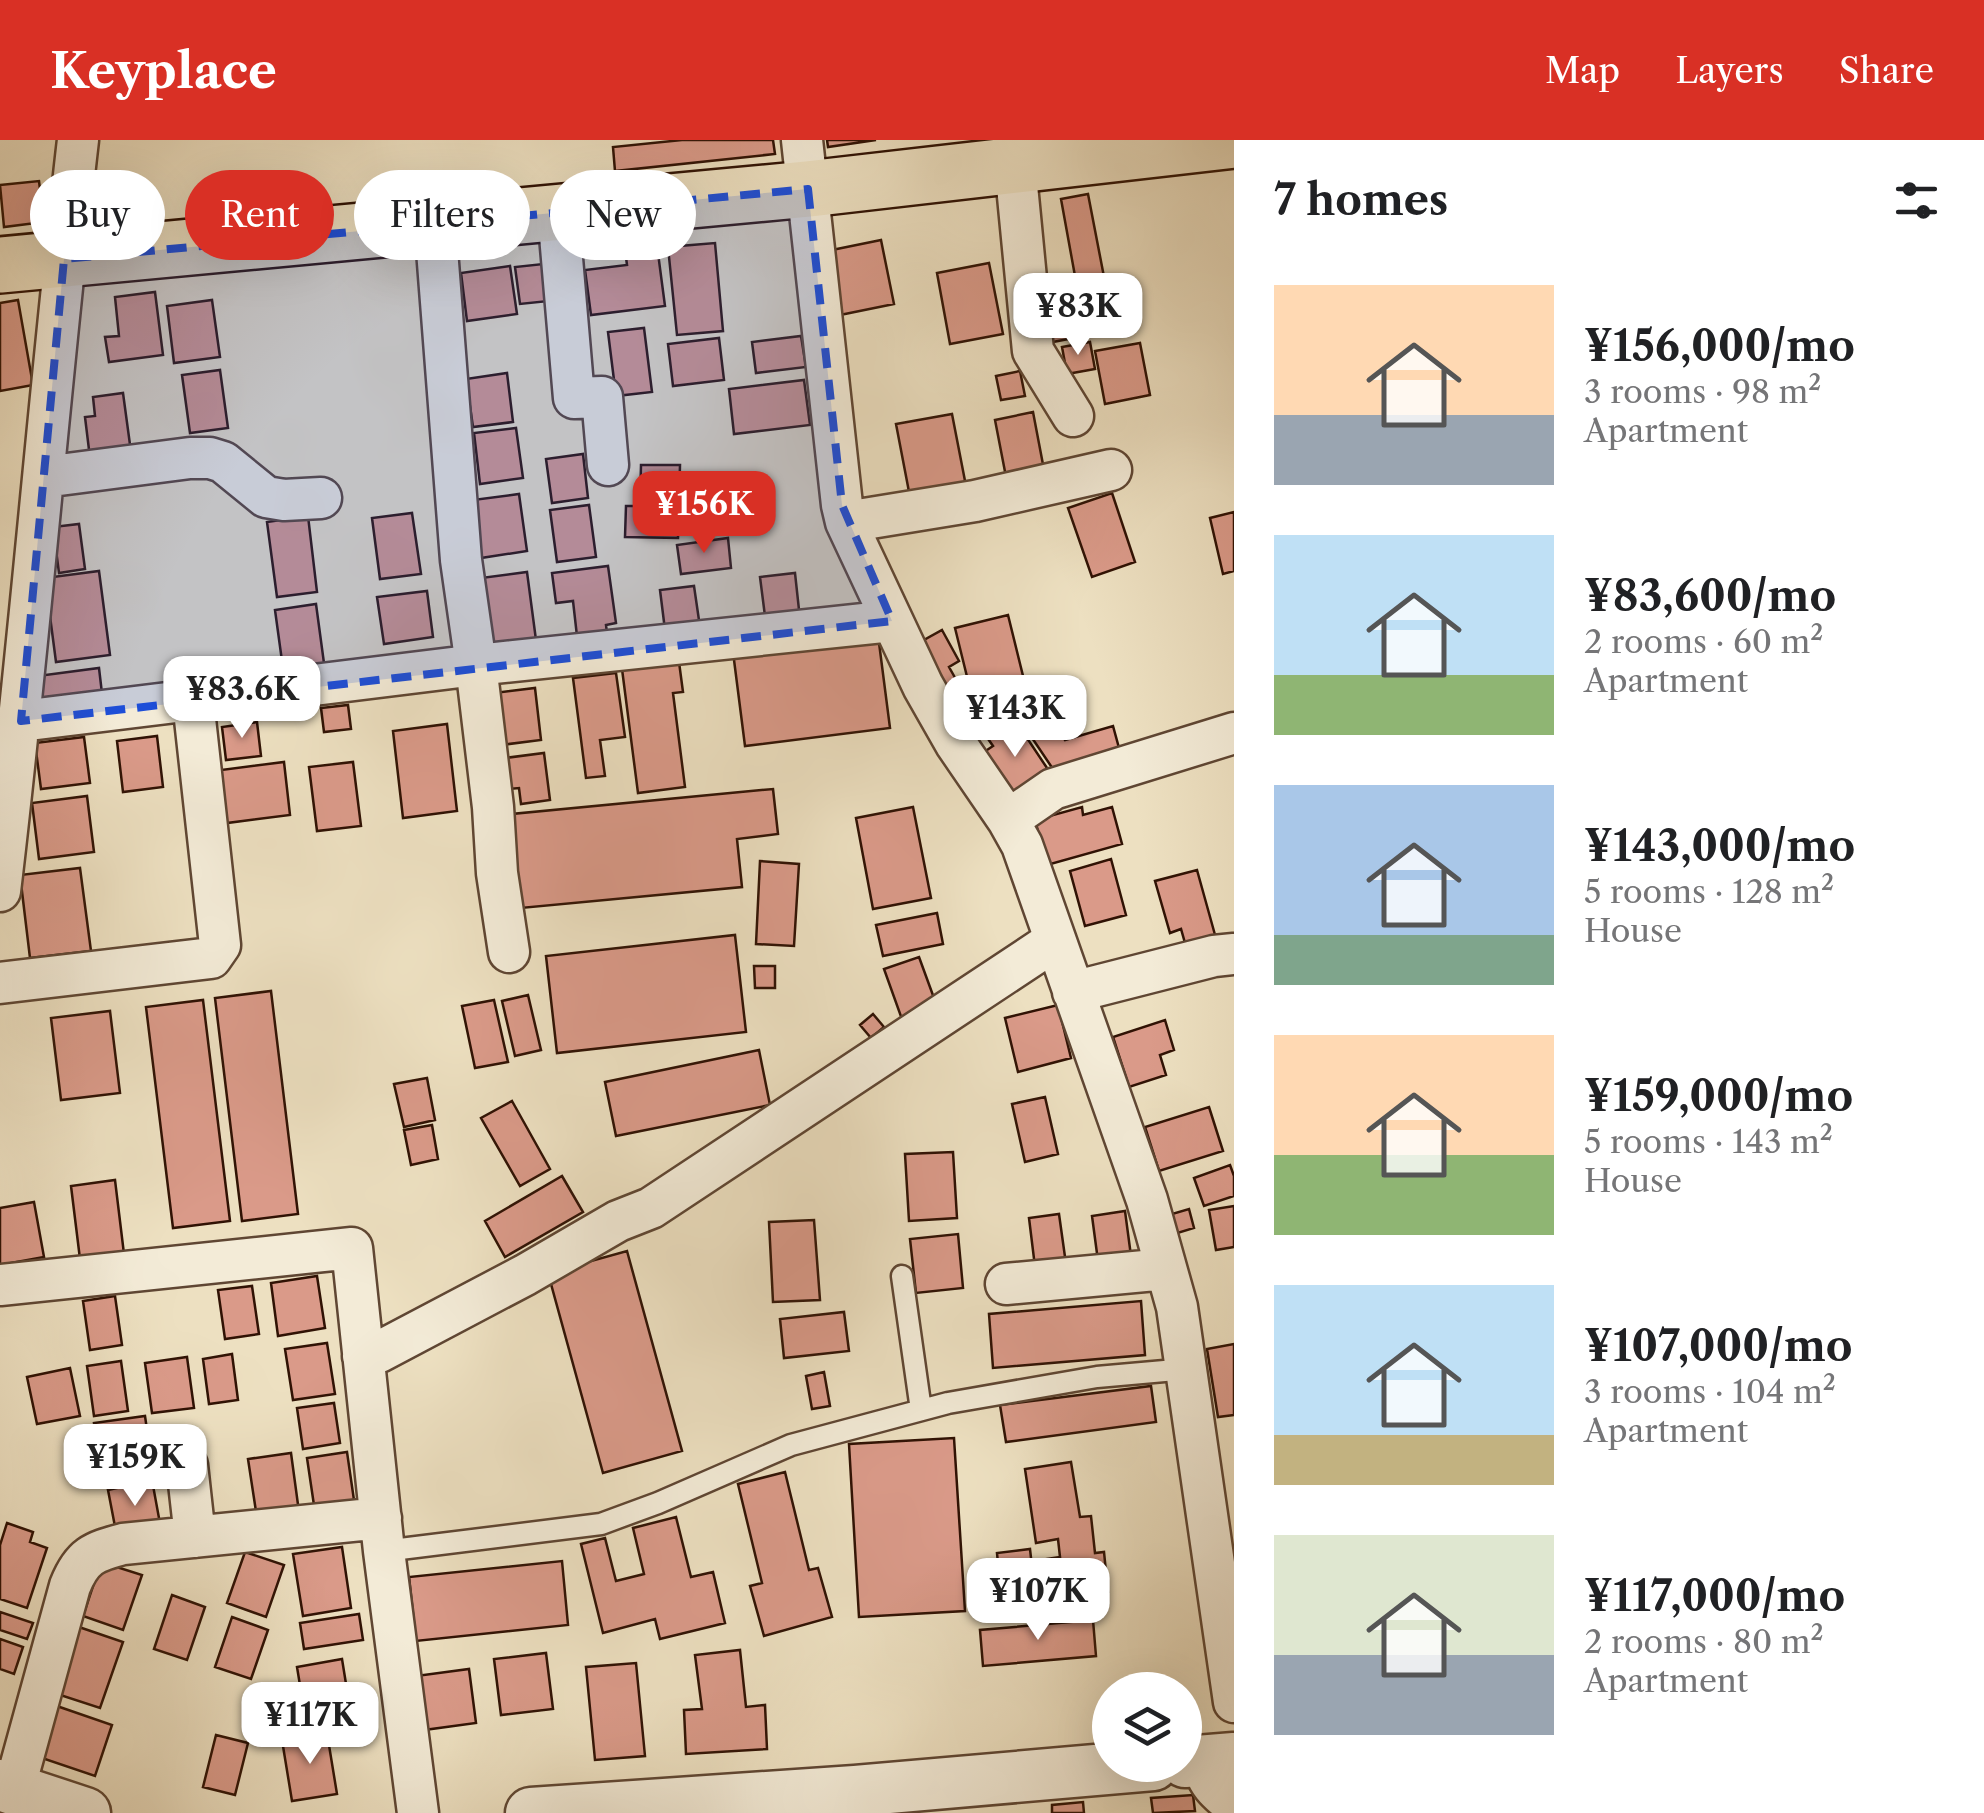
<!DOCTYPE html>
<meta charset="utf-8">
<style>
:root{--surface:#fff;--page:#f6f6f6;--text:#202124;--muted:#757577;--accent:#d93025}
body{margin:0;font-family:"Libre Caslon Text",serif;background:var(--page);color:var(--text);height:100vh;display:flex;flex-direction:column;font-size:38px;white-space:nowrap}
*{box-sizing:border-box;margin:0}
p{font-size:32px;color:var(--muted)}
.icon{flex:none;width:55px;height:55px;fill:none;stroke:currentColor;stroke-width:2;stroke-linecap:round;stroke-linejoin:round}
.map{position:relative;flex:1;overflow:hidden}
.drawer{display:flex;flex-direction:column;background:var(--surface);width:750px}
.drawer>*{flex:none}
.hud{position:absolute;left:30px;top:30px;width:950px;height:90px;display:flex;gap:20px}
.tools{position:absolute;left:1092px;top:1532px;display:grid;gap:20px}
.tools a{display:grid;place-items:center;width:110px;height:110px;border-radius:50%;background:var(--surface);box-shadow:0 10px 40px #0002;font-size:50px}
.price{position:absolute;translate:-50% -85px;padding:0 22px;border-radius:20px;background:#fff;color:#222;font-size:32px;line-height:65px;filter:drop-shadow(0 2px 5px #0008)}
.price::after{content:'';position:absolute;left:50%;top:60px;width:30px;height:22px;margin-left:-15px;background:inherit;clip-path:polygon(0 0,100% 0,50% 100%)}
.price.selected{background:var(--accent);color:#fff}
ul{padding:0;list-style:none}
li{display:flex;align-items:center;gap:30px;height:250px;padding:0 40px}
li span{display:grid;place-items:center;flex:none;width:280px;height:200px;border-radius:0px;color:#555}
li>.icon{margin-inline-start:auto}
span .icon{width:120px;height:120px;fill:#fffc;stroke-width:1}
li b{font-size:42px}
h2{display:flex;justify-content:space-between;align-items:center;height:120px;padding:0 40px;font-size:42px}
.pill{padding:0 35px;border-radius:45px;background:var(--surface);box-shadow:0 10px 40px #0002;font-size:35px;line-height:90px}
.pill.selected{background:var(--accent);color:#fff}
header{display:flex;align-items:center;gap:60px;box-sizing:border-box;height:140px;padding:0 50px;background:var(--accent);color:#fff}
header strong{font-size:48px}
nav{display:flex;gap:55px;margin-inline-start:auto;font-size:35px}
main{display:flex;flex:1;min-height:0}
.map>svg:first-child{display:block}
</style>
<header>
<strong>Keyplace</strong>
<nav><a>Map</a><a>Layers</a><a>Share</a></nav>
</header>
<main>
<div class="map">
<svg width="1234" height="1673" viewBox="0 0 1234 1673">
<rect width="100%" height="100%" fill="#ede0c1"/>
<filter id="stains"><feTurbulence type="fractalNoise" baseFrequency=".002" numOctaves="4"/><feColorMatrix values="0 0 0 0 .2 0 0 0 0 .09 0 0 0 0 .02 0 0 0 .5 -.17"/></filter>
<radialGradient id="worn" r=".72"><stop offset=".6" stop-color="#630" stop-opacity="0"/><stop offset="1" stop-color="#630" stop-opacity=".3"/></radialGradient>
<path fill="#da9a89" stroke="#301204" stroke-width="2.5" d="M682,0H773L775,14L615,31L613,7Z
M827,0H876L828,7Z
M39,41L44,82L4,87L0,45Z
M1088,54L1105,142L1077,147L1061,59Z
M656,98L665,166L591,175L585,130L627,125L624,102Z
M881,100L894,164L840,175L827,111Z
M715,103L723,191L677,195L668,107Z
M989,123L1003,194L950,204L937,133Z
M543,124L549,161L520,164L515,127Z
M510,126L517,174L467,181L461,133Z
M1070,136L1074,153L1090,150L1099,193L1053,202L1041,142Z
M155,152L163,215L109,222L105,197L119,196L115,157Z
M18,160L33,245L0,251V163Z
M212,160L220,217L174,223L167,166Z
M644,188L652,252L616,256L608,192Z
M801,196L806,227L756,233L752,202Z
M719,198L724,240L673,246L668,204Z
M1090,202L1095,229L1067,234L1062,207Z
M1140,203L1150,255L1105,264L1095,211Z
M220,230L228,288L190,293L182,235Z
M1020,231L1025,256L1001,260L996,236Z
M507,233L513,282L473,287L466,239Z
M804,240L810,285L734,294L729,249Z
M123,253L131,312L90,318L85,277L95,276L93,257Z
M1033,272L1045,335L1007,342L995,280Z
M952,274L966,346L910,357L896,284Z
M516,288L523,338L480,344L474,293Z
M583,314L588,358L552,363L546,319Z
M641,325H680L678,398L625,397L626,366H640Z
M1112,353L1135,422L1092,437L1068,368Z
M519,354L527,411L481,418L473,360Z
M589,365L596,417L557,422L550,370Z
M1234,372V431L1223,434L1210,378Z
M412,373L421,434L380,439L372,378Z
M308,376L317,452L277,457L267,382Z
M79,384L85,429L59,433L53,387Z
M728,398L731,428L681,434L677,405Z
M608,426L616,483L606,485L608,501L578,505L573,461L556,463L552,433Z
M99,431L110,515L56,522L45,438Z
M527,432L536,500L490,506L481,438Z
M795,433L800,479L766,484L760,437Z
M694,446L701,494L666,498L660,450Z
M427,451L433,497L384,504L377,457Z
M316,464L326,538L285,543L275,470Z
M1008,475L1027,552L974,565L955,488Z
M942,490L959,521L949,527L962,550L959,552L974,581L962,588L915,505Z
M878,495L890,588L745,606L733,512Z
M679,522L683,552L673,553L685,647L638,653L622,529Z
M99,528L103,562L35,572L30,537Z
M616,533L625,597L600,600L605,636L586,638L573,538Z
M535,548L541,600L501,605L494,553Z
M1032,551L1065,600L1113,586L1122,619L1059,638L1010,565Z
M348,565L351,589L324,592L321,568Z
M1011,574L1053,637L1014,664L981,614L993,606L984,593Z
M257,582L261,616L226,620L222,587Z
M447,584L457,671L403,678L393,591Z
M157,596L163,647L123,652L117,601Z
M84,597L90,643L41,649L35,603Z
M544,613L550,660L521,664L519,648L509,649L505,618Z
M284,622L290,675L227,683L221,630Z
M353,622L361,686L317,691L309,627Z
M773,649L778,694L737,699L742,747L521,768L512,674Z
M87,656L94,712L39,719L32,663Z
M913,667L931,758L873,769L856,678Z
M1082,667L1083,675L1112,667L1122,704L1047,725L1035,680Z
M1111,719L1126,775L1085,786L1070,731Z
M760,721L799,724L794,806L756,804Z
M80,728L91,811L30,818L20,735Z
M1197,730L1217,802L1187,810L1181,789L1170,793L1155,741Z
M937,773L943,804L883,816L876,785Z
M735,795L746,892L557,913L546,816Z
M919,817L938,869L903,882L884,829Z
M754,826H775V848H755Z
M271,851L298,1074L242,1081L215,858Z
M528,855L541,910L515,916L502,861Z
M203,860L230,1081L173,1088L146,867Z
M494,860L508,922L475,928L462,866Z
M1058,865L1071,918L1018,932L1005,878Z
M110,871L120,953L61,960L51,878Z
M873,874L884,887L871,898L860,885Z
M1165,880L1174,910L1160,915L1166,935L1129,947L1113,897Z
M759,910L770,965L616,996L605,942Z
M427,938L435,980L404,987L394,944Z
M1045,957L1058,1014L1025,1022L1012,964Z
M512,961L550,1029L520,1046L481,978Z
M1209,967L1223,1011L1159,1031L1145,987Z
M432,985L438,1019L411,1025L404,990Z
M953,1012L957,1078L909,1081L905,1014Z
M1230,1025L1234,1036V1056L1204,1066L1194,1038Z
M562,1036L583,1072L505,1117L485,1081Z
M115,1040L124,1114L80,1119L71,1046Z
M34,1062L44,1117L0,1125V1068Z
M1234,1066V1107L1216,1110L1209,1070Z
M1189,1069L1194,1088L1171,1095L1165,1076Z
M1125,1071L1131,1116L1098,1121L1092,1076Z
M1059,1074L1066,1124L1035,1127L1029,1078Z
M814,1080L820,1160L773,1162L769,1082Z
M958,1094L963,1148L916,1153L910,1099Z
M627,1111L682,1311L603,1333L548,1133Z
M317,1136L325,1188L278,1196L271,1143Z
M252,1146L259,1194L225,1199L218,1150Z
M115,1156L122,1205L90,1210L83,1161Z
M1141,1161L1145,1215L993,1228L989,1174Z
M844,1172L849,1211L784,1218L780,1179Z
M327,1203L335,1254L293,1260L285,1209Z
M1234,1204V1275L1218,1277L1207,1209Z
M232,1214L238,1260L209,1264L203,1219Z
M187,1217L194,1268L152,1273L145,1223Z
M121,1221L128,1271L94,1276L87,1226Z
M70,1228L80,1276L37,1284L27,1237Z
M824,1232L830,1266L812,1269L806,1236Z
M1151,1246L1156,1282L1006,1302L1000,1265Z
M334,1263L340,1303L303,1309L297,1268Z
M145,1276L153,1331L102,1339L94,1283Z
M954,1298L965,1471L859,1477L849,1304Z
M347,1312L355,1367L315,1372L307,1318Z
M291,1313L299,1372L257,1378L248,1319Z
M1071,1322L1080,1377L1091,1376L1095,1413L1104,1412L1108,1452L1045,1459L1040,1420L1060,1417L1058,1399L1036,1403L1025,1329Z
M785,1332L809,1430L818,1428L832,1477L764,1496L750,1446L762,1443L738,1344Z
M152,1340L161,1389L117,1397L108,1350Z
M676,1377L691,1437L713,1432L725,1483L660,1499L655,1479L603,1493L581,1404L605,1398L616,1441L644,1434L633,1388Z
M7,1383L33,1392L30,1402L47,1408L27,1468L0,1459V1405Z
M342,1407L351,1468L303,1476L293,1414Z
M1030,1409L1037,1471L1003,1475L997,1413Z
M245,1412L284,1425L266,1477L227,1463Z
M562,1421L568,1485L416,1501L409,1437Z
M101,1422L142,1435L123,1490L83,1476Z
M172,1455L205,1467L187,1520L154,1509Z
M0,1472L33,1483L27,1499L0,1490Z
M359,1474L363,1500L304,1509L300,1483Z
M232,1477L268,1490L251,1539L215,1527Z
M1093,1480L1096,1516L983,1526L980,1490Z
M76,1486L123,1502L100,1568L54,1553Z
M0,1499L23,1507L14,1534L0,1529Z
M740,1510L746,1567L765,1565L767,1609L686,1614L684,1570L702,1569L695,1515Z
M546,1513L553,1569L501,1575L494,1519Z
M342,1519L352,1581L307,1588L297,1527Z
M636,1523L645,1616L595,1620L586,1527Z
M469,1529L476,1583L424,1590L416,1536Z
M51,1564L112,1585L95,1636L33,1615Z
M327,1593L337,1654L292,1661L282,1600Z
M216,1595L248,1603L235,1655L203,1647Z
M1193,1655L1195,1671L1153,1673L1151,1658Z
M1083,1662L1084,1673H1052V1665Z"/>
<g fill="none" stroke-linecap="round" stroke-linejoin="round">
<g stroke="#5f4633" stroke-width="25">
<path id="service" d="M902,1136L921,1270
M384,1411L601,1384L658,1363L791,1305L948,1263L1097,1237L1187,1229"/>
</g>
<g stroke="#5f4633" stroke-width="45">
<path id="minor" d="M802,0L842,365L846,382L923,546L956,604L1008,680L1022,705L1147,1060L1177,1167L1234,1562
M1015,25L1033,211L1073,276
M558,72L574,258L602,257L608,325
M435,84L461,420L476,525L493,667L497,733L509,812
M44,337L190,318H210L223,322L266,357L284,360L321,358
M846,382L975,361L1111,330
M21,581L476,525L892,481
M1008,680L1053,649L1234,593
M0,751C30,501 49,250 78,0
M0,843L211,818L220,805L193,561
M1073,852L1214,816L1234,814
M1006,1144L1166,1129
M0,1145L352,1108L384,1411L418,1673
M363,1216L379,1212L525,1135L618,1081L651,1068L1045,807L1056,803
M187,1325L195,1397
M1202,1621C1206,1642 1217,1652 1234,1665
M14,1650L70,1446C82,1416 93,1412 123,1404L381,1378"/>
</g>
<g stroke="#5f4633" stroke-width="55">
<path id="tertiary" d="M1185,1622L1234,1618
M0,1645L85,1673
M531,1673L855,1651L1153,1625"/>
</g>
<g stroke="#301204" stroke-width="60">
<path id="primary" d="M0,125L808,49L1234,0"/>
</g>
<use href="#service" stroke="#f3ebd7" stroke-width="20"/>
<use href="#minor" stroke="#f3ebd7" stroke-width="40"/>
<use href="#tertiary" stroke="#f3ebd7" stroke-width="50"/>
<use href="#primary" stroke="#ede0c1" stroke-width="55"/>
</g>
<path fill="#1d4ed8" fill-opacity="0.2" stroke="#1d4ed8" stroke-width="8" stroke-dasharray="20 12" stroke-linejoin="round" d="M808,49L842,365L892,481L21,581L64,119Z"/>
<rect width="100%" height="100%" filter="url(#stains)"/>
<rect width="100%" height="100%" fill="url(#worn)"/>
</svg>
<div class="tools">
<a><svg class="icon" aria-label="layers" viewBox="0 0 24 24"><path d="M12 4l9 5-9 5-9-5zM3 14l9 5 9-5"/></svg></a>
</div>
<b class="price" style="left:1078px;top:218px">¥83K</b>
<b class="price selected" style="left:704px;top:416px">¥156K</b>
<b class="price" style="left:242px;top:601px">¥83.6K</b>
<b class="price" style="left:1015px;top:620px">¥143K</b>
<b class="price" style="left:135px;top:1369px">¥159K</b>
<b class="price" style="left:1038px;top:1503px">¥107K</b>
<b class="price" style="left:310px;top:1627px">¥117K</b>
<div class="hud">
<a class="pill">Buy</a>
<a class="pill selected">Rent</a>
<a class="pill">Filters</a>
<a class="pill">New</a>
</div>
</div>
<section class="drawer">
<h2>7 homes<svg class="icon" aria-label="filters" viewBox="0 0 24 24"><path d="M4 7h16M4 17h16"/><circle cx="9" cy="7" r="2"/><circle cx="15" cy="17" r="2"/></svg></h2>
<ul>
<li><span style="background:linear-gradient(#ffd9b3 65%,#9aa5b1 0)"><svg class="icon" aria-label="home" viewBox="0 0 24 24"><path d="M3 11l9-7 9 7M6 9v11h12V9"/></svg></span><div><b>¥156,000/mo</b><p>3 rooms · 98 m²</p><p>Apartment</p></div></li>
<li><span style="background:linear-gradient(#bfe0f5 70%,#8fb573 0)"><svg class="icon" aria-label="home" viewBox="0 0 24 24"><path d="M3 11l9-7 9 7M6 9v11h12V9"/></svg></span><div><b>¥83,600/mo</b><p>2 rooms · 60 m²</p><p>Apartment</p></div></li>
<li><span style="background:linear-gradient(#a9c7e8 75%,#7fa58c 0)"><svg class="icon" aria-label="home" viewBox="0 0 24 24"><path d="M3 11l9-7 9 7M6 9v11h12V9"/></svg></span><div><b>¥143,000/mo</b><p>5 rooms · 128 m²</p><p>House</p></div></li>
<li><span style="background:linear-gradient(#ffd9b3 60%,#8fb573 0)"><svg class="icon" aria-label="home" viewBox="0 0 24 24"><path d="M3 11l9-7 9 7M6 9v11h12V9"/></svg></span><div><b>¥159,000/mo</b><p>5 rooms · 143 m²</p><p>House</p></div></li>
<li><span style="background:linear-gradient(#bfe0f5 75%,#c2b280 0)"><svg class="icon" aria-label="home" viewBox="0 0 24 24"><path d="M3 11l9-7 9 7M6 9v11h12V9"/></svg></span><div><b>¥107,000/mo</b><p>3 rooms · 104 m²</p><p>Apartment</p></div></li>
<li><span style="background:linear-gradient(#dfe7d0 60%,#9aa5b1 0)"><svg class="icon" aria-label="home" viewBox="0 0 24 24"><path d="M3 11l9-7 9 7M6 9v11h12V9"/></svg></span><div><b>¥117,000/mo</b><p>2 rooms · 80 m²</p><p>Apartment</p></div></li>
</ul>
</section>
</main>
